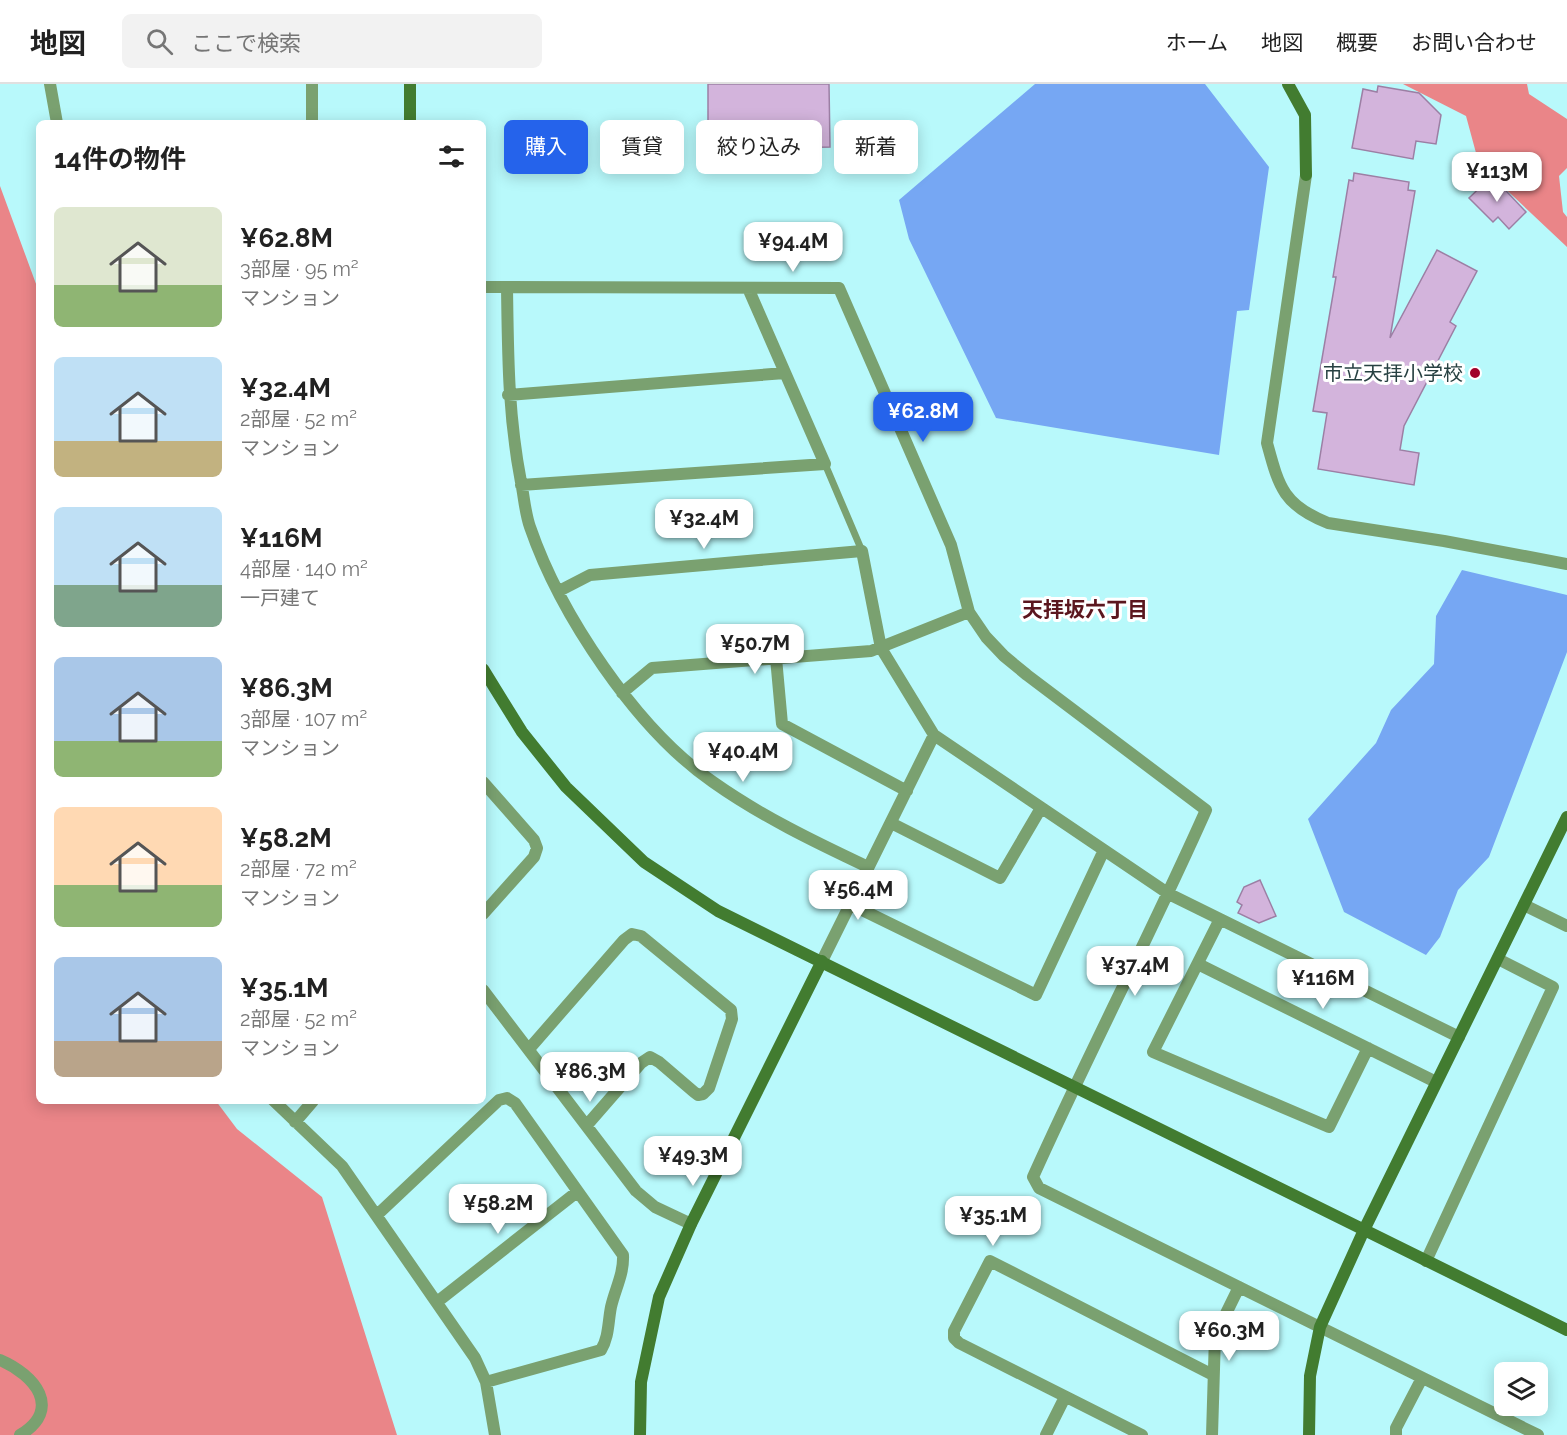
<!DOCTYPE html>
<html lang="ja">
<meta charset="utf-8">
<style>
:root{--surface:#fff;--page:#f2f2f2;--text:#222;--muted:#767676;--line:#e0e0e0;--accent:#2563eb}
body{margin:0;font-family:Raleway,"Noto Sans JP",sans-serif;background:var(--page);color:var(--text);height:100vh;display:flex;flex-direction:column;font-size:22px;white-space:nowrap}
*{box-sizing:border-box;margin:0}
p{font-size:20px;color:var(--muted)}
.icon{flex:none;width:33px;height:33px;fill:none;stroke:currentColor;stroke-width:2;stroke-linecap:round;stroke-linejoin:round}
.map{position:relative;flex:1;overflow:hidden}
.side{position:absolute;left:36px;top:36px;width:450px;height:984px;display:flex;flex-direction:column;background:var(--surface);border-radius:9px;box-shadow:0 3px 15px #0003}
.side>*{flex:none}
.banner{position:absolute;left:504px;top:36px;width:570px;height:54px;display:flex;gap:12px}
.fabs{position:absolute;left:1494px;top:1278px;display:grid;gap:12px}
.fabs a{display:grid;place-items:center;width:54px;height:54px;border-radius:9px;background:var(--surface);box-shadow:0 3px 15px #0003;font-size:30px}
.price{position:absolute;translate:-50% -51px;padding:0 14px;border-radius:12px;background:#fff;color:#222;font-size:20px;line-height:39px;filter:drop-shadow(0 2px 3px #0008)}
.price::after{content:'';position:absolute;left:50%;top:36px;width:18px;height:14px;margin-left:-9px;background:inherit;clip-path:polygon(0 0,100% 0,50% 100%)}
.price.selected{background:var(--accent);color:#fff}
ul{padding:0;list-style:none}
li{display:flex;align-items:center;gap:18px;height:150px;padding:0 18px}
li span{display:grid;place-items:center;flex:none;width:168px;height:120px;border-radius:9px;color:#555}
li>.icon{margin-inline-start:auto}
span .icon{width:72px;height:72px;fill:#fffc;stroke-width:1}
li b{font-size:26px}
h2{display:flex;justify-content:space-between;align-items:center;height:72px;padding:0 18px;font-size:26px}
.chip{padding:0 21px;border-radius:9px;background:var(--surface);box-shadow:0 3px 15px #0003;font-size:21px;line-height:54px}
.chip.selected{background:var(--accent);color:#fff}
header{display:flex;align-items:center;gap:36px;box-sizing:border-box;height:84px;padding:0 30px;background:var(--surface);border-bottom:2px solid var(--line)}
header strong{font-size:28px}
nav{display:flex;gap:33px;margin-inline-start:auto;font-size:21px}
.search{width:420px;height:54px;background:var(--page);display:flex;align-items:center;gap:15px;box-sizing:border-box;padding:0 21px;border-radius:9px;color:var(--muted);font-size:22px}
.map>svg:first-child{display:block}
</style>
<header>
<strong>地図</strong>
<div class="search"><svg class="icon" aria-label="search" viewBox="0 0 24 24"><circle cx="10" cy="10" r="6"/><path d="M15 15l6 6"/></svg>ここで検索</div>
<nav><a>ホーム</a><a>地図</a><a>概要</a><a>お問い合わせ</a></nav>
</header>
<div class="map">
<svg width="1567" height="1351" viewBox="0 0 1567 1351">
<rect width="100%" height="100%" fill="#b8f9fb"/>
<path fill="#ea8588" d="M1403,0H1527L1529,10L1567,35V84L1559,92L1563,128L1567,133V163L1479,80L1466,32Z
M0,102L39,208V1017H216L237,1045L322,1113L397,1351H0Z"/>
<path fill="#76a7f3" d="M1035,0H1205L1269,83L1249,226L1237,227L1219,371L996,334L909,155L899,116Z
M1462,486L1567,511V568L1489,773L1458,806L1440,853L1426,871L1344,828L1308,735L1376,659L1391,626L1434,580L1436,532Z"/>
<path fill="#d3b4dc" stroke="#9c7fa4" stroke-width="1.5" d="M708,0H829L830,63L708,65Z
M1378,2L1419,9L1441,31L1436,60L1416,57L1413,75L1352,64L1363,5L1377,8Z
M1354,89L1409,98L1408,106L1415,107L1390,254L1437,166L1477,187L1450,238L1456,242L1404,342L1400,366L1419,369L1414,401L1318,385L1327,329L1313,327L1336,193H1333L1349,96L1353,97Z
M1492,92L1526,128L1509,145L1498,133L1493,138L1469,114Z
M1260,796L1276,832L1259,839L1238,829L1242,821L1237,818L1244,803Z"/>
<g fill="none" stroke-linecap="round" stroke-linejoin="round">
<path stroke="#7aa170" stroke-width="7" d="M825,380L862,467"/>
<path stroke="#7aa170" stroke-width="12" d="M50,0L57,39
M312,39V0
M1306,91L1267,359C1279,403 1283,421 1328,439L1444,457L1567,480
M483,203L839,204L951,461L969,528L986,553L1004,572L1027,591L1206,726C1151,850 1088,970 1033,1093L1039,1104L1538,1351
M507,203C508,272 508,330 521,398C524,412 525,429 530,443C560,530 636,645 713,698C761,732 815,758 868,783
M508,311L785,289
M521,401L825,380L748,204
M559,507L590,491L862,467L881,564L934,651L1169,810L1459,953
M776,574L782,640L907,707
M622,609L652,584L871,567L969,528
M483,698L534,756L537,764L534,773L483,830
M891,739L1000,794L1041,724
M850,820L1036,911L1104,766
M1524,821L1567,842
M1220,835L1153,968L1329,1043L1368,964
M822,877L934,651
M1198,880L1436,998
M483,906L636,1107L655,1123L691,1140
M529,965L624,856L632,850L641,852L731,926L732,935L709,1004L703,1010L698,1011L694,1008L659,978L650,973L641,979L587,1041
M274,1017L342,1082L475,1274L486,1298L495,1351
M295,1038L313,1017
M377,1131L499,1016L507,1014L515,1019L623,1171C624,1190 615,1205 611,1223C608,1238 609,1253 601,1266L486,1298
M1426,1177L1553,903L1498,875
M437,1218L577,1108
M0,1276C35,1291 63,1325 20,1351
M1046,1351L1065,1313
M1142,1351L959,1259L954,1254V1247L990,1177L1213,1291
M1212,1351L1215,1252L1239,1203
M1396,1351V1344L1422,1294"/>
<path stroke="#427c30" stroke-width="12" d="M1288,0L1305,31L1306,91
M410,39V0
M483,585L522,648L566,703L644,778L718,827L1567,1246
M640,1351L641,1298L659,1213L691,1140L822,877
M1309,1351L1310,1292L1320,1243L1364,1146L1567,733"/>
</g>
<circle fill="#a2022a" stroke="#fff" stroke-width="2" cx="1475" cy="289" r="6"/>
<g text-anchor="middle" stroke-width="6" stroke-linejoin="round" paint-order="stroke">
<g font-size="20" fill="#274142" stroke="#fff" text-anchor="end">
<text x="1463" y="296">市立天拝小学校</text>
</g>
<g font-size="21" font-weight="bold" fill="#5b161e" stroke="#fff">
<text x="1085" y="533">天拝坂六丁目</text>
</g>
</g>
</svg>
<div class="fabs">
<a><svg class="icon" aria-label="layers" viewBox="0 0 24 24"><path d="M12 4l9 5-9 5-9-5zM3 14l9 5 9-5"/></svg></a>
</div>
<b class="price" style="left:1497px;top:119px">¥113M</b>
<b class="price" style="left:793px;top:189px">¥94.4M</b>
<b class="price selected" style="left:923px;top:359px">¥62.8M</b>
<b class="price" style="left:704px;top:466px">¥32.4M</b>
<b class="price" style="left:755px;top:591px">¥50.7M</b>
<b class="price" style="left:743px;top:699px">¥40.4M</b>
<b class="price" style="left:858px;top:837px">¥56.4M</b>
<b class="price" style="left:1135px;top:913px">¥37.4M</b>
<b class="price" style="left:1323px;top:926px">¥116M</b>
<b class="price" style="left:590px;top:1019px">¥86.3M</b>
<b class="price" style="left:693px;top:1103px">¥49.3M</b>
<b class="price" style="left:498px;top:1151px">¥58.2M</b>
<b class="price" style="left:993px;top:1163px">¥35.1M</b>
<b class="price" style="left:1229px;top:1278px">¥60.3M</b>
<div class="banner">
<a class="chip selected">購入</a>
<a class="chip">賃貸</a>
<a class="chip">絞り込み</a>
<a class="chip">新着</a>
</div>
<section class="side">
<h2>14件の物件<svg class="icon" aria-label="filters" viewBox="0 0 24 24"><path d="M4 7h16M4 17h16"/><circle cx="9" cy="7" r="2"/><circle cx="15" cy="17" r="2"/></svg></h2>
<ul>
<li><span style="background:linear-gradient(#dfe7d0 65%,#8fb573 0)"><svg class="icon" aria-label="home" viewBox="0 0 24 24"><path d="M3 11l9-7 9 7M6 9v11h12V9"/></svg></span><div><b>¥62.8M</b><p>3部屋 · 95 m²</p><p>マンション</p></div></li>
<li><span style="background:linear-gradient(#bfe0f5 70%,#c2b280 0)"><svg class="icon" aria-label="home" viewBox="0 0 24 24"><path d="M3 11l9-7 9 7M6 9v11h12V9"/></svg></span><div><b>¥32.4M</b><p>2部屋 · 52 m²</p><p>マンション</p></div></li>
<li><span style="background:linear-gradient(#bfe0f5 65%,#7fa58c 0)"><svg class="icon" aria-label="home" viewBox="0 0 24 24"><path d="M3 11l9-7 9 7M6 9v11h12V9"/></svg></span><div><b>¥116M</b><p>4部屋 · 140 m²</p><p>一戸建て</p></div></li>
<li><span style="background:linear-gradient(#a9c7e8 70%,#8fb573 0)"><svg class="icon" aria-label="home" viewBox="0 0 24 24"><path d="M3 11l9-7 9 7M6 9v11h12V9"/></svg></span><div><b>¥86.3M</b><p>3部屋 · 107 m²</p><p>マンション</p></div></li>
<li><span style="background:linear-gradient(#ffd9b3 65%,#8fb573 0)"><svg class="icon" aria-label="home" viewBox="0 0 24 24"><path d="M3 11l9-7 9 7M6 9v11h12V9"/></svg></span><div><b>¥58.2M</b><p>2部屋 · 72 m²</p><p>マンション</p></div></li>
<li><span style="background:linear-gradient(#a9c7e8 70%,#b9a48a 0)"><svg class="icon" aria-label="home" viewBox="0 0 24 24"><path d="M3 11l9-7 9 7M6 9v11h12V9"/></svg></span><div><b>¥35.1M</b><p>2部屋 · 52 m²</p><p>マンション</p></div></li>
</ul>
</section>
</div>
